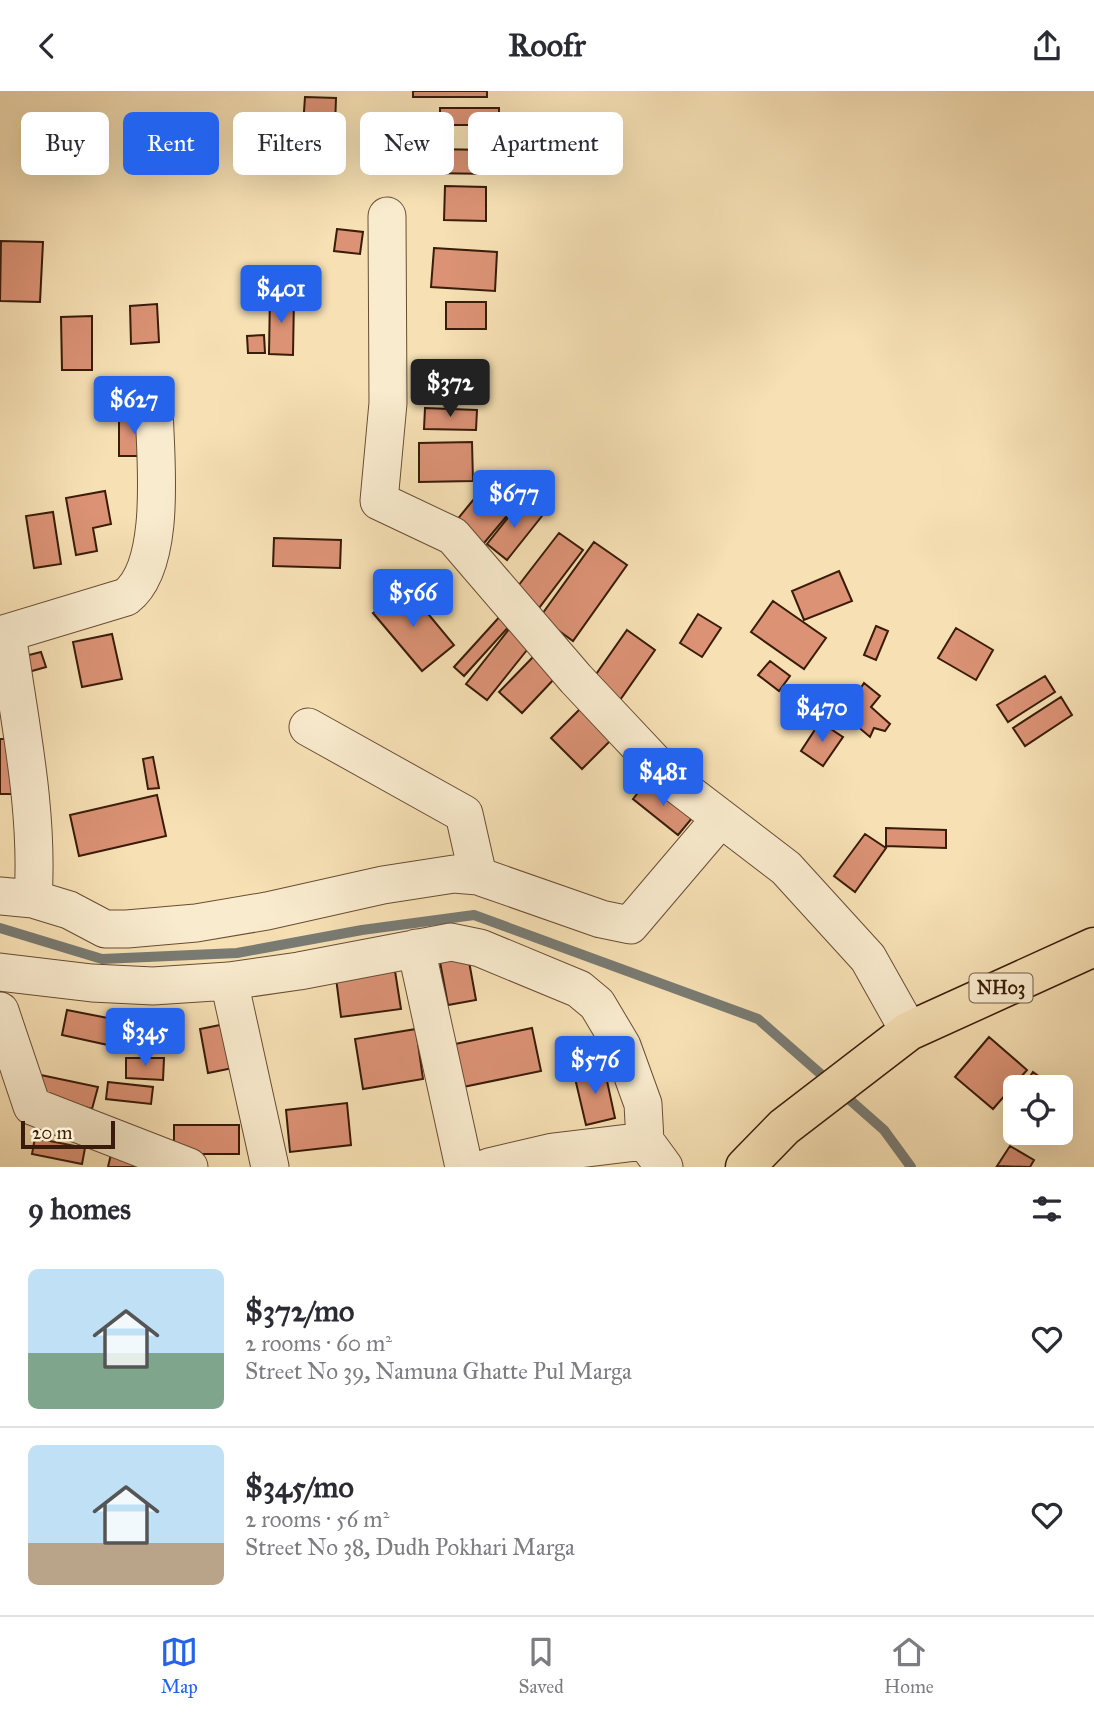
<!DOCTYPE html>
<meta charset="utf-8">
<style>
:root{--surface:#fff;--page:#f2f2f3;--text:#2b2b33;--muted:#7c7c81;--line:#e1e1e2;--accent:#2563eb}
body{margin:0;font-family:"IM FELL Great Primer",serif;background:var(--page);color:var(--text);height:100vh;display:flex;flex-direction:column;font-size:26px;white-space:nowrap}
*{box-sizing:border-box;margin:0}
p{font-size:23px;color:var(--muted)}
.icon{flex:none;width:38px;height:38px;fill:none;stroke:currentColor;stroke-width:2;stroke-linecap:round;stroke-linejoin:round}
.map{position:relative;height:1076px;overflow:hidden}
.side{display:flex;flex-direction:column;background:var(--surface);flex:1}
.side>*{flex:none}
.guide{position:absolute;left:21px;top:21px;width:700px;height:63px;display:flex;gap:14px}
.controls{position:absolute;left:1003px;top:984px;display:grid;gap:14px}
.controls a{display:grid;place-items:center;width:70px;height:70px;border-radius:10px;background:var(--surface);box-shadow:0 7px 28px #0002;font-size:35px}
.scale{position:absolute;left:21px;bottom:18px;width:94px;box-sizing:border-box;padding-left:7px;border:4px solid #391c09;border-top:0;font-size:19px;line-height:24px;white-space:nowrap;color:#391c09;-webkit-text-stroke:5px #f9ebce;paint-order:stroke}
.price{position:absolute;translate:-50% -60px;padding:0 16px;border-radius:7px;background:var(--accent);color:#fff;font-size:23px;line-height:46px;filter:drop-shadow(0 2px 4px #0008)}
.price::after{content:'';position:absolute;left:50%;top:42px;width:21px;height:16px;margin-left:-10px;background:inherit;clip-path:polygon(0 0,100% 0,50% 100%)}
.price.active{background:#222;color:#fff}
ul{padding:0;list-style:none}
li{display:flex;align-items:center;gap:21px;height:175px;padding:0 28px}
li+li{border-top:2px solid var(--line)}
li span{display:grid;place-items:center;flex:none;width:196px;height:140px;border-radius:10px;color:#555}
li>.icon{margin-inline-start:auto}
span .icon{width:84px;height:84px;fill:#fffc;stroke-width:1}
li b{font-size:30px}
h2{display:flex;justify-content:space-between;align-items:center;height:84px;padding:0 28px;font-size:30px}
.pill{padding:0 24px;border-radius:10px;background:var(--surface);box-shadow:0 7px 28px #0002;font-size:24px;line-height:63px}
.pill.active{background:var(--accent);color:#fff}
header{display:flex;justify-content:space-between;align-items:center;height:91px;padding:0 28px;background:var(--surface);font-size:32px;font-weight:800}
.dock{display:flex;justify-content:space-around;align-items:center;height:98px;border-top:2px solid var(--line);background:var(--surface);font-size:19px;color:var(--muted)}
.dock a{display:grid;justify-items:center;gap:4px}
.dock .active{color:var(--accent)}
.map>svg:first-child{display:block}
</style>
<header><svg class="icon" aria-label="back" viewBox="0 0 24 24"><path d="M15 5l-7 7 7 7"/></svg>Roofr<svg class="icon" aria-label="share" viewBox="0 0 24 24"><path d="M12 15V3M7 8l5-5 5 5M5 13v7h14v-7"/></svg></header>
<div class="map">
<svg width="1094" height="1076" viewBox="0 0 1094 1076">
<rect width="100%" height="100%" fill="#f6e0b4"/>
<filter id="stains"><feTurbulence type="fractalNoise" baseFrequency=".00286" numOctaves="4"/><feColorMatrix values="0 0 0 0 .2 0 0 0 0 .09 0 0 0 0 .02 0 0 0 .5 -.17"/></filter>
<radialGradient id="worn" r=".72"><stop offset=".6" stop-color="#630" stop-opacity="0"/><stop offset="1" stop-color="#630" stop-opacity=".3"/></radialGradient>
<g fill="none" stroke-linecap="round" stroke-linejoin="round">
<path stroke="#797b73" stroke-width="10" d="M0,837L102,868L237,862L362,839L474,824L758,928L831,992
M842,1002L884,1039L911,1076"/>
</g>
<path fill="#db9275" stroke="#391c09" stroke-width="2" d="M413,0H487V6H413Z
M305,6L336,7L335,36L303,35Z
M440,17H499V34H440Z
M427,58L494,59L493,83L427,82Z
M445,95L486,96V130L444,129Z
M337,138L363,141L360,163L334,160Z
M1,150L43,151L40,211L0,210Z
M434,157L497,161L495,200L431,196Z
M270,204L294,205L293,264L269,263Z
M446,211H486V238H446Z
M157,213L159,251L131,253L130,215Z
M92,225V279H62L61,226Z
M264,244L265,262H248L247,245Z
M425,317L477,319L476,339L424,338Z
M119,324H149V365H119Z
M472,351L473,390L419,391V352Z
M488,391L516,414L479,458L451,436Z
M105,400L111,433L93,437L97,460L76,464L66,407Z
M522,409L542,425L507,469L487,453Z
M53,421L61,473L34,477L26,425Z
M559,442L583,459L539,517L515,499Z
M274,447L341,449L340,477L273,475Z
M594,451L627,474L573,550L540,526Z
M839,480L852,510L804,529L792,500Z
M405,495L454,554L422,580L373,522Z
M773,510L826,547L804,578L751,541Z
M503,522L513,531L464,585L454,576Z
M698,523L721,537L702,566L680,552Z
M876,535L888,540L876,569L864,564Z
M510,537L531,554L487,609L466,593Z
M956,537L993,559L976,589L938,567Z
M627,539L655,559L620,609L592,589Z
M112,543L122,588L82,596L73,551Z
M41,561L46,576L25,582L21,566Z
M534,565L556,586L522,622L499,601Z
M770,570L790,585L779,600L758,584Z
M1045,585L1055,601L1008,631L997,614Z
M864,592L880,605L871,616L890,633L885,640L874,637L870,646L831,613L842,600L855,606Z
M1061,606L1072,624L1025,655L1013,637Z
M586,612L617,643L582,678L551,647Z
M820,631L843,646L823,675L801,660Z
M0,648H15L14,703H0Z
M153,666L159,697L148,698L143,668Z
M648,689L693,726L678,744L633,708Z
M157,704L166,745L79,765L70,724Z
M886,737L946,739V757L886,755Z
M865,743L886,757L855,801L834,785Z
M468,865L476,909L448,914L440,871Z
M395,880L401,918L341,926L336,887Z
M67,919L113,928L108,954L62,944Z
M225,933L233,977L208,982L200,938Z
M532,937L541,980L463,996L455,953Z
M416,938L423,988L363,998L355,948Z
M989,946L1027,979L993,1018L955,986Z
M126,967H164L163,989L126,987Z
M604,976L615,1027L586,1034L574,983Z
M1033,981L1054,996H1023Z
M36,983L98,996L92,1018L38,1003Z
M108,991L153,996L151,1013L106,1008Z
M347,1012L351,1054L290,1061L286,1019Z
M174,1034H239V1063H174Z
M35,1047L85,1057L82,1073L32,1063Z
M1010,1055L1034,1069L1030,1076L997,1075Z
M111,1063L140,1076H108Z"/>
<g fill="none" stroke-linecap="round" stroke-linejoin="round">
<g stroke="#684d34" stroke-width="39">
<path id="minor" d="M387,125L388,312L379,410L453,445L576,588L671,689L786,777L868,867L909,940
M7,542C19,629 39,719 33,808
M0,544L126,506C168,474 155,364 154,316
M308,636L464,723L478,785
M0,805L33,808L69,819L105,838H127L196,832L267,820L383,794L454,783L478,785L601,828L630,834L721,727
M416,857L464,1076
M0,881L92,892L153,895L229,890L299,880L451,851L480,857L579,898L597,913L622,955L643,1013L645,1050
M229,890L270,1076
M0,920L32,1015L189,1076
M489,1076L553,1061L645,1050L664,1076"/>
</g>
<g stroke="#391c09" stroke-width="41">
<path id="major" d="M745,1076L784,1036L909,940L1094,856"/>
</g>
<use href="#minor" stroke="#f9ebce" stroke-width="37"/>
<use href="#major" stroke="#f6e0b4" stroke-width="38"/>
</g>
<g text-anchor="middle" stroke-width="7" stroke-linejoin="round" paint-order="stroke">
<rect fill="#f9ebce" stroke="#735a44" stroke-width="2" x="969.5" y="882.5" width="63" height="29" rx="5"/>
<g font-size="18" font-weight="bold" fill="#391c09">
<text x="1001" y="903">NH03</text>
</g>
</g>
<rect width="100%" height="100%" filter="url(#stains)"/>
<rect width="100%" height="100%" fill="url(#worn)"/>
</svg>
<div class="controls">
<a><svg class="icon" aria-label="locate" viewBox="0 0 24 24"><circle cx="12" cy="12" r="6"/><path d="M12 2v4M12 18v4M2 12h4M18 12h4"/></svg></a>
</div>
<div class="scale">20 m</div>
<b class="price" style="left:281px;top:234px">$401</b>
<b class="price active" style="left:450px;top:328px">$372</b>
<b class="price" style="left:134px;top:345px">$627</b>
<b class="price" style="left:514px;top:439px">$677</b>
<b class="price" style="left:413px;top:538px">$566</b>
<b class="price" style="left:822px;top:653px">$470</b>
<b class="price" style="left:663px;top:717px">$481</b>
<b class="price" style="left:145px;top:977px">$345</b>
<b class="price" style="left:595px;top:1005px">$576</b>
<div class="guide">
<a class="pill">Buy</a>
<a class="pill active">Rent</a>
<a class="pill">Filters</a>
<a class="pill">New</a>
<a class="pill">Apartment</a>
</div>
</div>
<section class="side">
<h2>9 homes<svg class="icon" aria-label="filters" viewBox="0 0 24 24"><path d="M4 7h16M4 17h16"/><circle cx="9" cy="7" r="2"/><circle cx="15" cy="17" r="2"/></svg></h2>
<ul>
<li><span style="background:linear-gradient(#bfe0f5 60%,#7fa58c 0)"><svg class="icon" aria-label="home" viewBox="0 0 24 24"><path d="M3 11l9-7 9 7M6 9v11h12V9"/></svg></span><div><b>$372/mo</b><p>2 rooms · 60 m²</p><p>Street No 39, Namuna Ghatte Pul Marga</p></div><svg class="icon" aria-label="heart" viewBox="0 0 24 24"><path d="M12 20l-8-8c-3-5 5-10 8-4 3-6 11-1 8 4z"/></svg></li>
<li><span style="background:linear-gradient(#bfe0f5 70%,#b9a48a 0)"><svg class="icon" aria-label="home" viewBox="0 0 24 24"><path d="M3 11l9-7 9 7M6 9v11h12V9"/></svg></span><div><b>$345/mo</b><p>2 rooms · 56 m²</p><p>Street No 38, Dudh Pokhari Marga</p></div><svg class="icon" aria-label="heart" viewBox="0 0 24 24"><path d="M12 20l-8-8c-3-5 5-10 8-4 3-6 11-1 8 4z"/></svg></li>
</ul>
</section>
<nav class="dock">
<a class="active"><svg class="icon" aria-label="map" viewBox="0 0 24 24"><path d="M3 6l6-2 6 2 6-2v14l-6 2-6-2-6 2zM9 4v14M15 6v14"/></svg>Map</a>
<a><svg class="icon" aria-label="saved" viewBox="0 0 24 24"><path d="M7 4h10v16l-5-4-5 4z"/></svg>Saved</a>
<a><svg class="icon" aria-label="home" viewBox="0 0 24 24"><path d="M3 11l9-7 9 7M6 9v11h12V9"/></svg>Home</a>
</nav>
